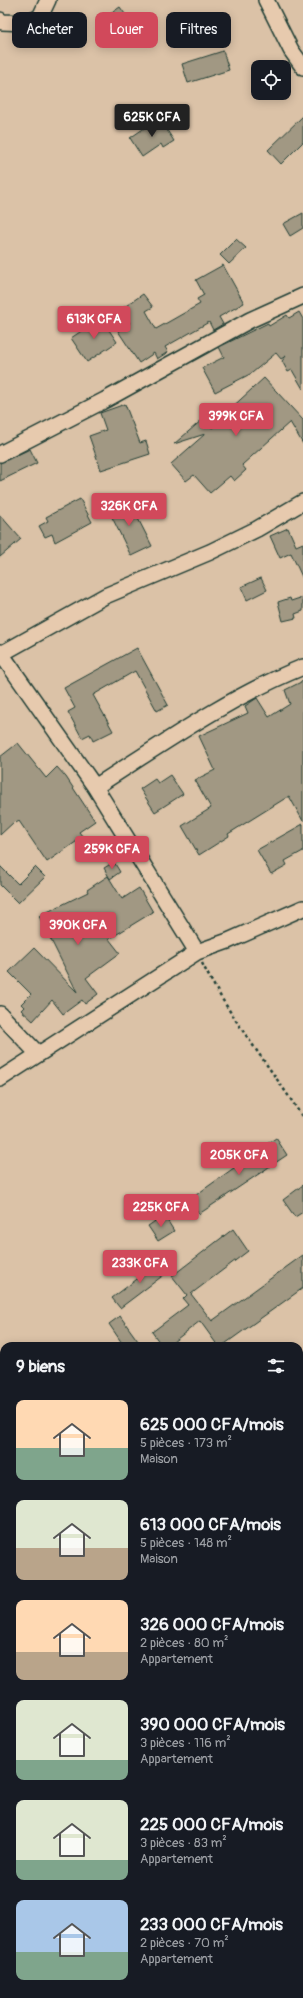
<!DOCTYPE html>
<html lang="fr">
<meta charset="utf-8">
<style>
:root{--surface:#171b24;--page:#20242c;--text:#f1f3f6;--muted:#9ea1a6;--accent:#d1495b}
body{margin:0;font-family:Pangolin,sans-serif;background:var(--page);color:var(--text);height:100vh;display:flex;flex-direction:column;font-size:15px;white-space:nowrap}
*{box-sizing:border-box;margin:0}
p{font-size:13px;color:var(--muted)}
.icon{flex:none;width:22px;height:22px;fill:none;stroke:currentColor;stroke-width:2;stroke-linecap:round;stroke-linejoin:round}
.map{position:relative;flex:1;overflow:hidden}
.panel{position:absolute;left:0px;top:1342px;width:303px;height:656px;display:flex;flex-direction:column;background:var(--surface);border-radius:12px 12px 0 0;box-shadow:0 2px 10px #0003}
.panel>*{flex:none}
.banner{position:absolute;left:12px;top:12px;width:279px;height:36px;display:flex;gap:8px}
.buttons{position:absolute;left:251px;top:60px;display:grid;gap:8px}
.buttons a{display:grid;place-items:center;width:40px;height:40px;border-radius:8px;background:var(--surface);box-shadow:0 2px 10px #0003;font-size:20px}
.price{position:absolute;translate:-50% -34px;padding:0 9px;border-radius:4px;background:var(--accent);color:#fff;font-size:13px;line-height:26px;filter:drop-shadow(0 1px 2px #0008)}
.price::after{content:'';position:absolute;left:50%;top:24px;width:12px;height:9px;margin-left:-6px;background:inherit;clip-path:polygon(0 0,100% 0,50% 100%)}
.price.active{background:#222;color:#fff}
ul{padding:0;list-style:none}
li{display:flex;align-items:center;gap:12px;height:100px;padding:0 16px}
li span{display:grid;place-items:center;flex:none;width:112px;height:80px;border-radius:8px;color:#555}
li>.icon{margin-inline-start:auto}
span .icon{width:48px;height:48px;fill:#fffc;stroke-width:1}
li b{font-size:17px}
h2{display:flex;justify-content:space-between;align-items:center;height:48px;padding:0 16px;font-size:17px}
.tag{padding:0 14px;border-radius:8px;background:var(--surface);box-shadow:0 2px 10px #0003;font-size:14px;line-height:36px}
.tag.active{background:var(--accent);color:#fff}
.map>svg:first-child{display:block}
</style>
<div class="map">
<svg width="303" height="1998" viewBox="0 0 303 1998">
<rect width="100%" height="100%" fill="#dbc2a7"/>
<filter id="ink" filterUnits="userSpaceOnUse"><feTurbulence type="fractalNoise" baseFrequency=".025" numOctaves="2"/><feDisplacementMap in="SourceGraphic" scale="8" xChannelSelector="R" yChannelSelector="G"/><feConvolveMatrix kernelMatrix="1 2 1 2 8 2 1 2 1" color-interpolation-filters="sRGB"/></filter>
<g filter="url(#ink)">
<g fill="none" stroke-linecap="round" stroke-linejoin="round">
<path stroke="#5f6a5a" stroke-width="4" d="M0,1384L4,1381
M299,1609L303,1611"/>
</g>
<path fill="#a19883" stroke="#1f3d34" d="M120,7L130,21L120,28L110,14Z
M223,51L229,70L188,83L182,64Z
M303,116V142L281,164L268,150Z
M159,118L174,141L163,148L161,144L142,157L130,138Z
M303,213V228L290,236L283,224Z
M236,239L246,248L229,264L220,255Z
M223,265L244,303L219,317L223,324L213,330L209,322L165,347L168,352L157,359L154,353L139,363L118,331L130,323L120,310L143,294L153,307L146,311L156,329L200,304L197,299L204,295L196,280Z
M299,312L303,319V389L292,370L288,372L282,361L286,356L281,359L276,353L252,373L215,392L202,368L224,357L219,347L268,323L269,326L287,315L289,318Z
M101,318L117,342L87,362L71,338Z
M264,378L303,420V444L290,422L242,465L246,470L234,481L230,476L210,493L194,475L186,481L171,464L205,434L174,444L203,419L212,428L218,423L217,421Z
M125,404L140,443L146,441L150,454L101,470L89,436L106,430L100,413Z
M30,449L37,463L0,481V463Z
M127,497L152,546L131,556L107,507Z
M80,499L92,522L55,542L52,534L45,537L39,526L48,521L46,517Z
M0,515L21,539L0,557Z
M288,528L296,546L303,543V579L291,553L280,558L270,536Z
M261,578L267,590L247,600L241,587Z
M303,597V611L295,614L296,618L283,621L278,602L290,598L291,601Z
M137,648L168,705L157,711L135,671L93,695L113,731L93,741L90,734L82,738L68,712L75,708L64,688Z
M303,681V821L289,796L228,834L229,836L199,855L182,826L211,808L195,780L215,770L199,736L248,713L245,706L257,698L269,717L290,704L285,690Z
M18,743L46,778L57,767L66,777L95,821L79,832L83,837L47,862L19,821L16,823L15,821L0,835V757Z
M170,775L183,794L155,812L140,789L155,779L158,783Z
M303,824V851L285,861L287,865L271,874L257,850Z
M114,862L120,872L110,879L104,868Z
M0,866L18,884L35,867L45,877L18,903L0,885Z
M108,876L122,899L139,888L153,912L109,939L120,953L86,978L98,994L85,1004L82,1000L63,1014L52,1000L33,1021L21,1010L24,1007L21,1004L31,994L9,972L34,948L77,992L39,916L88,892L87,890Z
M276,1138L287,1155L199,1214L189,1200L238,1165L237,1164Z
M303,1185V1212L295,1217L283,1200Z
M164,1215L174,1231L158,1241L148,1226Z
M233,1229L248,1251L191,1294L212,1321L303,1255V1288L222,1346H218L200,1321L168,1346H162L152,1332L188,1305L183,1299L187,1295L172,1276Z
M161,1261L169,1271L120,1308L112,1298Z
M120,1316L138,1341L130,1346H124L109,1324Z"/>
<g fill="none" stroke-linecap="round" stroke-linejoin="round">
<g stroke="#1f3d34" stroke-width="18">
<path id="minor" d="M266,0L291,50L303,67
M0,20L2,22L27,23L40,17L48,0
M0,454L105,400L250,320L303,296
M0,652L95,787L197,952
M1,654L105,596L210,552L257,529L303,502
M95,787C162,744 229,697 303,667
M0,1014L38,1054
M0,1079L197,952L228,941L303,908"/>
</g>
<path stroke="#1f3d34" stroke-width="2.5" stroke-dasharray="3 3" stroke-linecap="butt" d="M202,963C230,1019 270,1066 303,1118"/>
<use href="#minor" stroke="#e7caae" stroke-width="15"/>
</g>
</g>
</svg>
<div class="buttons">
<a><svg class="icon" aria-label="locate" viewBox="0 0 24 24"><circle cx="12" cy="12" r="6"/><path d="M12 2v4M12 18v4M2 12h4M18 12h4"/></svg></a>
</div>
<b class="price active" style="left:152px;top:138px">625K CFA</b>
<b class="price" style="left:94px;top:340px">613K CFA</b>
<b class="price" style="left:236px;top:437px">399K CFA</b>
<b class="price" style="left:129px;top:527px">326K CFA</b>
<b class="price" style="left:112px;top:870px">259K CFA</b>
<b class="price" style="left:78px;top:946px">390K CFA</b>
<b class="price" style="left:239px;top:1176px">205K CFA</b>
<b class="price" style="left:161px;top:1228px">225K CFA</b>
<b class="price" style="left:140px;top:1284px">233K CFA</b>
<div class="banner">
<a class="tag">Acheter</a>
<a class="tag active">Louer</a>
<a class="tag">Filtres</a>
</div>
<section class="panel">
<h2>9 biens<svg class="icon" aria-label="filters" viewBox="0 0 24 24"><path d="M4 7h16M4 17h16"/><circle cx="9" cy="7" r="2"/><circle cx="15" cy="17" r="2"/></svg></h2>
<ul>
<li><span style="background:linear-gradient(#ffd9b3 60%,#7fa58c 0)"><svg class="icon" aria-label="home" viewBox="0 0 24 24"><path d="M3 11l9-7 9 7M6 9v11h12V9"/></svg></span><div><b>625 000 CFA/mois</b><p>5 pièces · 173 m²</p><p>Maison</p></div></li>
<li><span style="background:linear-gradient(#dfe7d0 60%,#b9a48a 0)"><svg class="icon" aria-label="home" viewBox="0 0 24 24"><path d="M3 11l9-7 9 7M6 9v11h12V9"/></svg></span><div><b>613 000 CFA/mois</b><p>5 pièces · 148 m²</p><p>Maison</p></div></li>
<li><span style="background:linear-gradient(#ffd9b3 65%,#b9a48a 0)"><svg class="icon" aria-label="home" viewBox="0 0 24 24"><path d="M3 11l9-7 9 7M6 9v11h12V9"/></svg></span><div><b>326 000 CFA/mois</b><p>2 pièces · 80 m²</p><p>Appartement</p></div></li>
<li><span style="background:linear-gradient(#dfe7d0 75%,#7fa58c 0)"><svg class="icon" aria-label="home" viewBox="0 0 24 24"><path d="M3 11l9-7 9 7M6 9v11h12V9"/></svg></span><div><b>390 000 CFA/mois</b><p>3 pièces · 116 m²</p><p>Appartement</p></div></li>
<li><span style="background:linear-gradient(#dfe7d0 75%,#7fa58c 0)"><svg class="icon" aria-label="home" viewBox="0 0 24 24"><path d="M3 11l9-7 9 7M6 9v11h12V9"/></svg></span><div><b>225 000 CFA/mois</b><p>3 pièces · 83 m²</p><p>Appartement</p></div></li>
<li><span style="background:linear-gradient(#a9c7e8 65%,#7fa58c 0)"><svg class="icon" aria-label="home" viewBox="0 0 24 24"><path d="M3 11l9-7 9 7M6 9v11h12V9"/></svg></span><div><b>233 000 CFA/mois</b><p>2 pièces · 70 m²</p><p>Appartement</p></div></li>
</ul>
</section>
</div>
